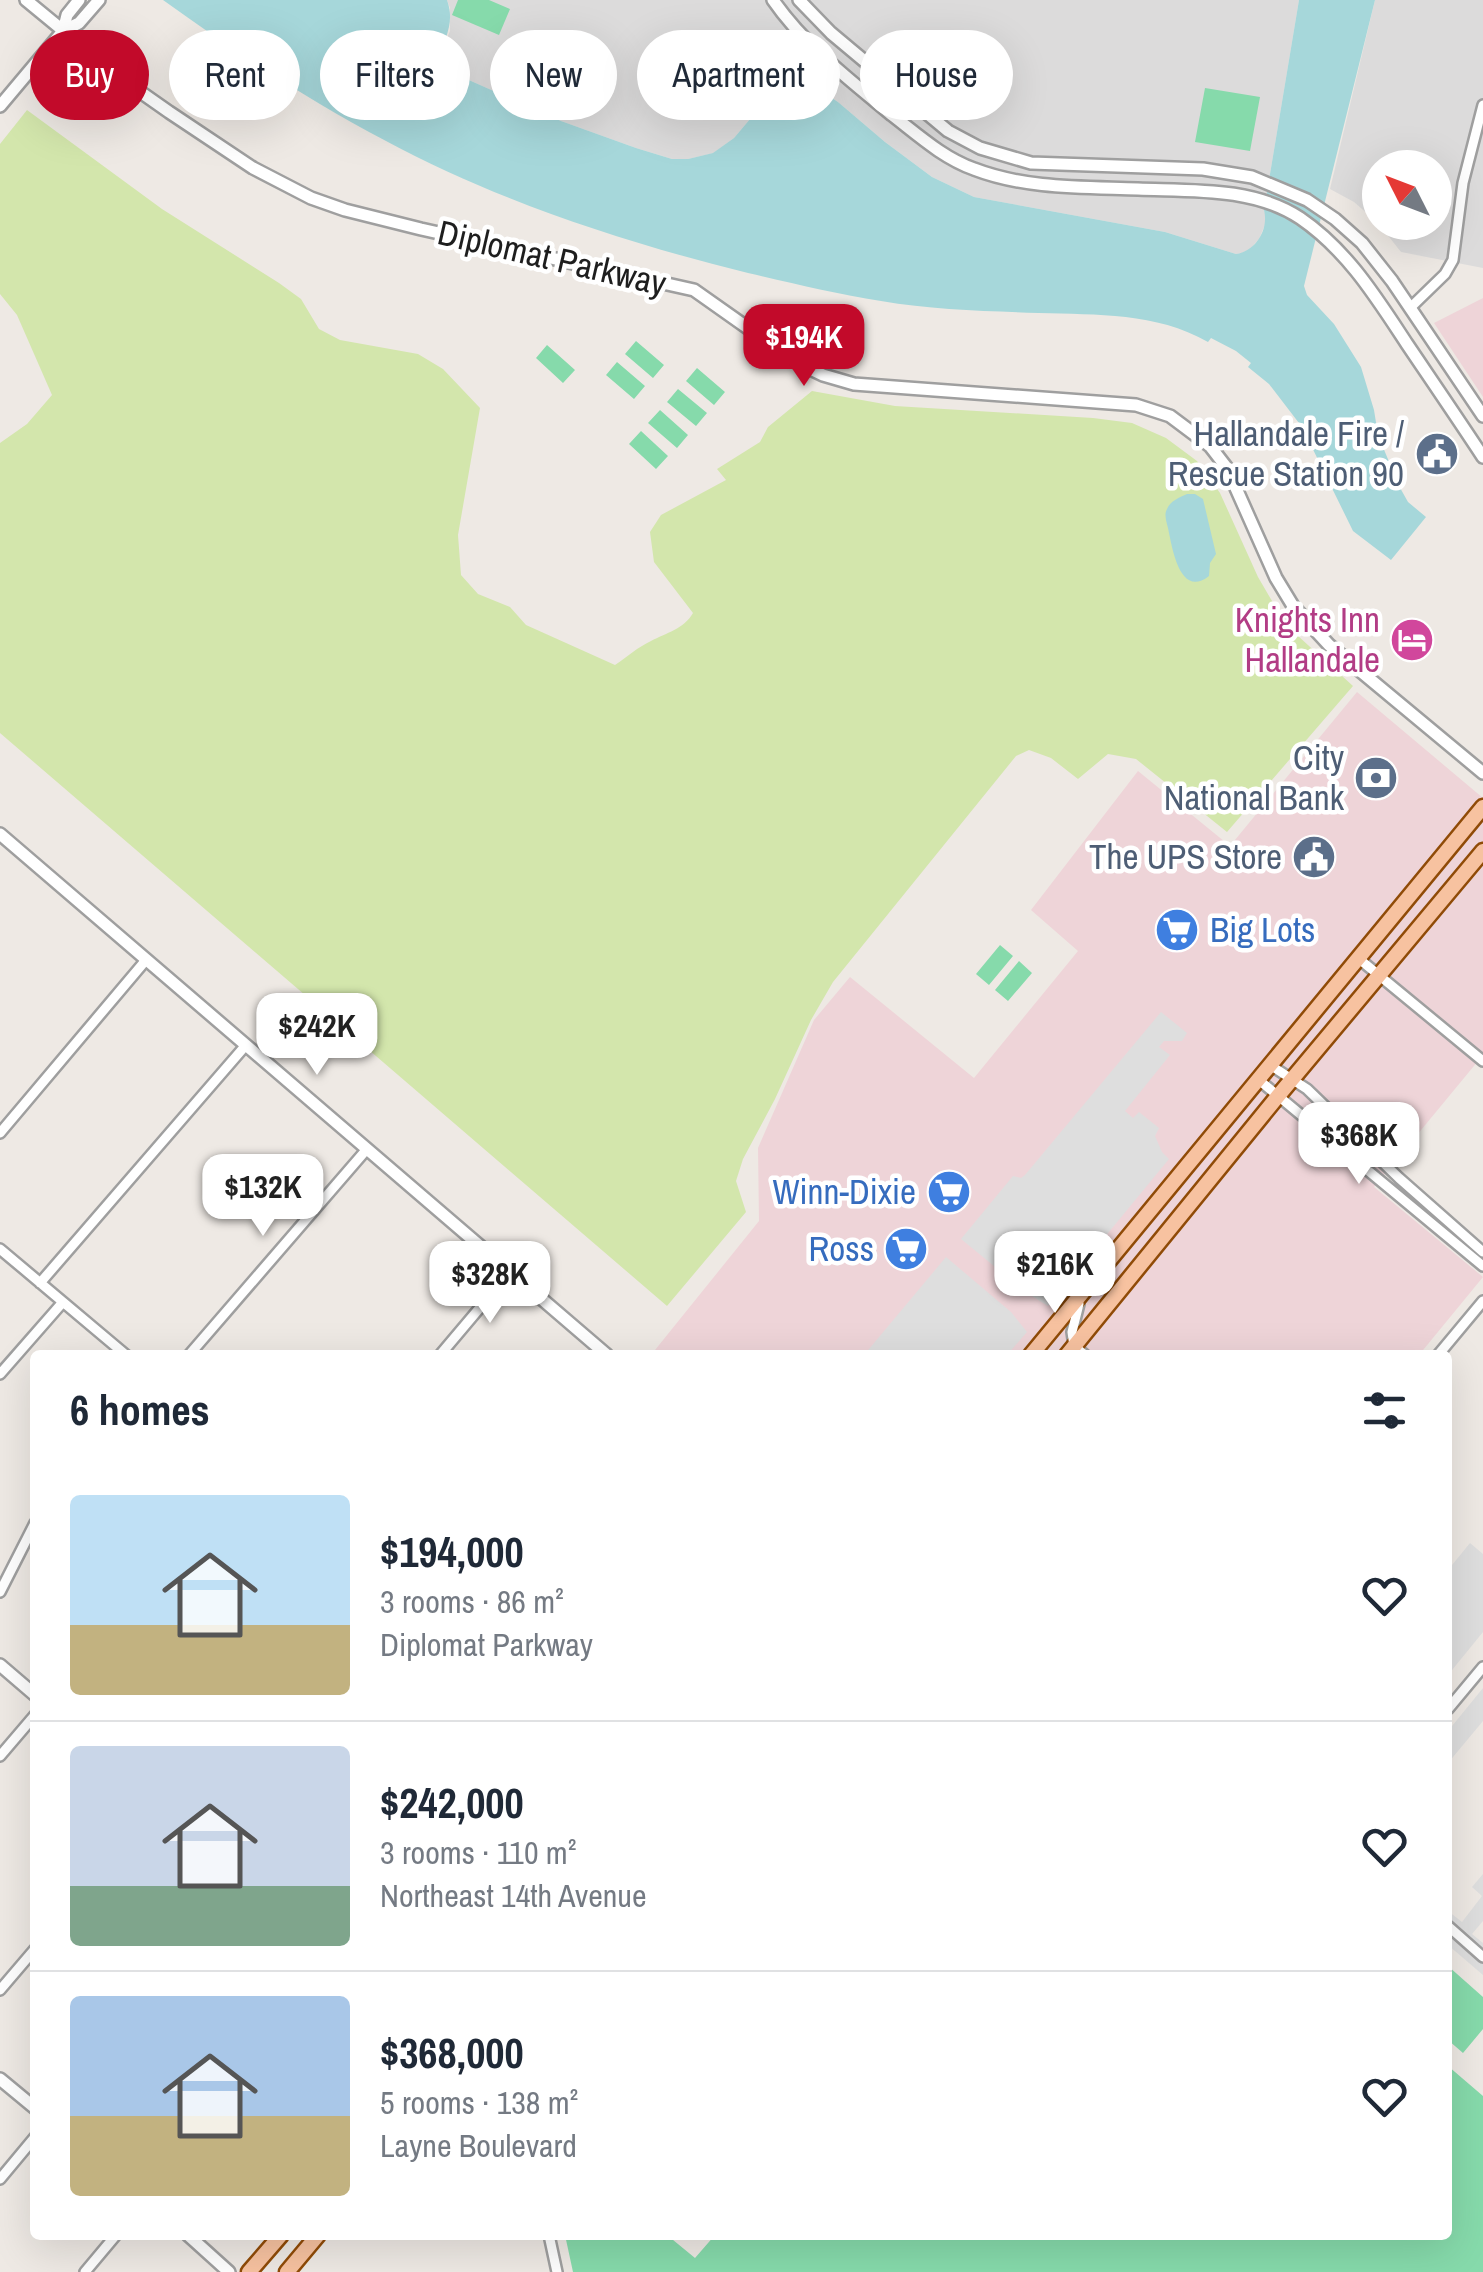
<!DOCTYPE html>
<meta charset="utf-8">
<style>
:root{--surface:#fff;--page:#f6f6f7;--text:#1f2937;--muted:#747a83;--line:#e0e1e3;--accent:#c20a2a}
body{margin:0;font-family:"Archivo Narrow",sans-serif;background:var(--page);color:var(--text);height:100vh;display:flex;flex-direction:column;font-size:38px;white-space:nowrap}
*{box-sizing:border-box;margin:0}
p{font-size:32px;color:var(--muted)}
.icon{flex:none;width:55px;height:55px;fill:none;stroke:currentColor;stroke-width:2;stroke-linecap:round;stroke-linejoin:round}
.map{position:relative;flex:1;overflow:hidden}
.drawer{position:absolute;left:30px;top:1350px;width:1422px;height:890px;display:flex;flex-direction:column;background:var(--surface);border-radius:10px;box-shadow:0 10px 40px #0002}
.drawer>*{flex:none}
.top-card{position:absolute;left:30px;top:30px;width:1425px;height:90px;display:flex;gap:20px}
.needle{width:65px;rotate:312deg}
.buttons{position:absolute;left:1362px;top:150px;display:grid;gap:20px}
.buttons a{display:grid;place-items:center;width:90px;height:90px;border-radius:50%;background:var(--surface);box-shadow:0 10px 40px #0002;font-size:50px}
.price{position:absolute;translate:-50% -85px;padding:0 22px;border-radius:20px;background:#fff;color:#222;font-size:32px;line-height:65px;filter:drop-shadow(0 2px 5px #0008)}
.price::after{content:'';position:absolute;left:50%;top:60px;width:30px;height:22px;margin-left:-15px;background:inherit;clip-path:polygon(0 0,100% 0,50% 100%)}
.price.on{background:var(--accent);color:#fff}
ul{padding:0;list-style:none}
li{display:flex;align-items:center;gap:30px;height:250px;padding:0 40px}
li+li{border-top:2px solid var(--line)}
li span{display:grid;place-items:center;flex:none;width:280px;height:200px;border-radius:10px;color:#555}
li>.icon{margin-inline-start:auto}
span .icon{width:120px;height:120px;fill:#fffc;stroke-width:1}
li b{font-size:42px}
h2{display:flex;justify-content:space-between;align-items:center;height:120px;padding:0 40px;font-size:42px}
.pill{padding:0 35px;border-radius:45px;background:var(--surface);box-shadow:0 10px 40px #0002;font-size:35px;line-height:90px}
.pill.on{background:var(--accent);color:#fff}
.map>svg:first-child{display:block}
</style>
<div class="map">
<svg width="1483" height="2272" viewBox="0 0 1483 2272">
<rect width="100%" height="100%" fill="#eee9e4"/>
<path fill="#dcdbdb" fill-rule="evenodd" d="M447,0H1299L1264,210L1267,220L1259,239L1250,249L1245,253L1236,254L1165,232L974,197L932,177L885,142L838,102L821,91L797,89L776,95L761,106L734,138L714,153L688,159H672L636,148L561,121L453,73L443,65L441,52L450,31V8Z
M1375,0H1483V268L1401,252L1378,223L1354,202L1330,189ZM1380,168H1435V222H1380Z"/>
<path fill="#eed4d8" d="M1483,298V397L1434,323Z
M1357,692L1483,798V1055L1374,1187L1483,1277L1419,1355H651L759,1221L758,1148L814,1020L850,977L974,1078L1078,951L1031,910L1138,771L1230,846Z"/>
<path fill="#d3e6ac" d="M27,110L162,209L279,283L301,299L319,329L340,340L418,354L443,369L480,408L458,535L461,575L478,594L510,607L526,625L615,665C627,657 638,647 651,641C666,633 684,629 693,613L654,562L650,532L661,515L726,480L717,469L760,442L768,427L812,391L895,406L1093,418L1132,423L1166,438L1197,461L1220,493L1258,577L1286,625L1353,686L1227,832L1136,759L1108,754L1078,779L1051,758L1029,750L1016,756L833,982L811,1020L775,1099L743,1159L736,1181L746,1212L667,1306L0,733V443L27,424L52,395L17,315L0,294V144Z"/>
<path fill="#86daab" d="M458,0H489L510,9L499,35L452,15Z
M1205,88L1260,97L1250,151L1195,142Z
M636,341L664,365L653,378L625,354Z
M547,345L575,370L563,383L536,358Z
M617,362L645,386L634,399L606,375Z
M697,368L725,392L714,405L686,381Z
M678,389L707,413L696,426L667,402Z
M660,410L688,435L677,448L648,423Z
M641,431L668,456L656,469L629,444Z
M1000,945L1013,956L989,985L976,974Z
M1019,961L1032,973L1008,1001L995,990Z
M1448,1966L1483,1997V2029L1463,2053L1448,2040Z
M1448,2066L1483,2096V2272H573L565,2235H667L695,2258L715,2235H1448Z"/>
<path fill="#dedede" d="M1161,1012L1187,1033L1182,1041H1164L1159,1047L1170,1055L1125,1111L1133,1118L1139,1112L1159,1128L1155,1136L1162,1152L1169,1159L1048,1306L1027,1293L961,1239L1013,1176L1021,1178L1025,1175Z
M946,1257L1011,1312L1027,1332L1007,1355H864Z
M1470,1543L1483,1554V1632L1448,1675V1570Z
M1483,1688V1721L1448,1763V1731Z
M1483,1874V1921L1472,1934L1483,1943V1975L1448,1945V1911L1462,1922L1482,1896L1472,1887Z"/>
<path fill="#a6d7da" d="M163,0H447C457,28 439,40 443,65L453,73L561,121L636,148L672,159H688L713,153L734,138L761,106L776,95L797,89L821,91L838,102L885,142L932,177L974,197L1165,232L1236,254C1256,251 1269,229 1264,210L1299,0H1375L1304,286L1307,295L1334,324L1361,367L1374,410L1378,435L1399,486L1408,502L1426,517L1391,560L1353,531L1302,427L1269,384L1248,367L1251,363L1236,351L1211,338L1208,342C1155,312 1098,315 1039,313C986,311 933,310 881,301C836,294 792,283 748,273C623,242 500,202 386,141C308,100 234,51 163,0Z
M1187,494H1195L1203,499L1216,554L1210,563L1209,576C1181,598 1173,552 1169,533C1168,525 1163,516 1167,509C1170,501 1180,497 1187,494Z"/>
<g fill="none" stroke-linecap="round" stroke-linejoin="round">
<g stroke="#9f9f9f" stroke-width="14">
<path id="minor" d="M1410,308L1445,274L1453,260L1463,183L1483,105
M1358,958L1483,1061
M1270,1065L1307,1089L1399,1178L1483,1252
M1259,1080L1483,1266
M0,1133L146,960
M0,1249L126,1355
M40,1283L246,1045
M1079,1304L1072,1332L1074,1346L1085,1355
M189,1355L367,1149
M440,1355L510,1272
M1438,1355L1483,1301
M0,1374L63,1302
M0,1592L35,1523
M1448,1709L1483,1667
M0,1756L35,1715
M1448,1926L1483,1957
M0,1990L35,1949
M0,2179L35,2137
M549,2235L557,2272
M85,2272L116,2235"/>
</g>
<g stroke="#9f9f9f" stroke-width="16">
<path id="tertiary" d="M26,0L122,79L169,112L253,168L311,198L345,210L421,229L694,290L796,362L823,375L854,384L1136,405L1170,416L1210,446L1227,468L1276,578L1293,606L1329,645L1483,773
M773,0C804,45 850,80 892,115C918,135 943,158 974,169C1026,189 1083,187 1138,189C1192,191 1253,187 1300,218C1347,250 1376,297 1407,344C1432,381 1458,419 1483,457
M799,0L831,33L948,131L980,148L1031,163L1203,169L1252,177L1307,200L1335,219L1362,243L1392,281L1483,416
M63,31L67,15L79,0
M0,106L63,31L79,23L99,0
M0,834L607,1355
M0,1665L35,1695
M0,2079L35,2108
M188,2235L229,2272"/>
</g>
<g stroke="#904b07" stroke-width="19">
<path id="primary" d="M1031,1355L1483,807
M1067,1355L1278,1096L1483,851
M249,2272L281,2235
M287,2272L318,2235"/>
</g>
<use href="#minor" stroke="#fff" stroke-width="9"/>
<use href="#tertiary" stroke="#fff" stroke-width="11"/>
<use href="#primary" stroke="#f7c2a0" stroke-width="14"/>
</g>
<defs>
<g id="civic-disc" transform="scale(2.25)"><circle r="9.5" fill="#5c6f8a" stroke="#fff"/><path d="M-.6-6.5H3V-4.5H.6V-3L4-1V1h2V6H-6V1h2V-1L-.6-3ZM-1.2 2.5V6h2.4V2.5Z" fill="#fff"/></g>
<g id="hotel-disc" transform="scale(2.25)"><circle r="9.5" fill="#d1479c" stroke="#fff"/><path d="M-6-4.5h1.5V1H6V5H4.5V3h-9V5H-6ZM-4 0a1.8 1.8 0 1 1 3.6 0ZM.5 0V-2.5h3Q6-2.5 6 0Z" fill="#fff"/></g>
<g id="bank-disc" transform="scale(2.25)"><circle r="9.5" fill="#5c6f8a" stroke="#fff"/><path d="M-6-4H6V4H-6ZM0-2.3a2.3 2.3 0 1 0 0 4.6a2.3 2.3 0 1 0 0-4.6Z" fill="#fff"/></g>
<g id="supermarket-disc" transform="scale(2.25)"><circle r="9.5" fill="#3f7fe0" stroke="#fff"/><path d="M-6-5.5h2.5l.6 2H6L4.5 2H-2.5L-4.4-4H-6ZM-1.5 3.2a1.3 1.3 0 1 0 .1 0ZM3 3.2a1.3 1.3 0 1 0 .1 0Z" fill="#fff"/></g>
</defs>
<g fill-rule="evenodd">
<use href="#civic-disc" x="1437" y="454"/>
<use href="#hotel-disc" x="1412" y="640"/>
<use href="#bank-disc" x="1376" y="778"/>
<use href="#civic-disc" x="1314" y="857"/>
<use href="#supermarket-disc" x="1177" y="930"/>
<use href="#supermarket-disc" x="949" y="1192"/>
<use href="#supermarket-disc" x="906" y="1249"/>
</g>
<g text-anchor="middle" stroke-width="9" stroke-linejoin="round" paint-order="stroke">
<g font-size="35" fill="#1e1e1e" stroke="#fff">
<text transform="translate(552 258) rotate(13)" y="12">Diplomat Parkway</text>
</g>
<g font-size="35" fill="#4e5e75" stroke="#fff" text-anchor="end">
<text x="1404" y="446">Hallandale Fire /<tspan x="1404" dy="40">Rescue Station 90</tspan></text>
<text x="1344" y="770">City<tspan x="1344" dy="40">National Bank</tspan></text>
<text x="1282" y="869">The UPS Store</text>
</g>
<g font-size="35" fill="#b23c85" stroke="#fff" text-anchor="end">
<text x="1380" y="632">Knights Inn<tspan x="1380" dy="40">Hallandale</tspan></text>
</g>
<g font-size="35" fill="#366cbe" stroke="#fff" text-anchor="end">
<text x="1210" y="942" text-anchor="start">Big Lots</text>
<text x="916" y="1204">Winn-Dixie</text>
<text x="874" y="1261">Ross</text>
</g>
</g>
</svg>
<div class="buttons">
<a><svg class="needle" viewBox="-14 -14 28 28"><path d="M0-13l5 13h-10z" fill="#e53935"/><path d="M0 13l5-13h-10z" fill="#747a83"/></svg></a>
</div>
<b class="price on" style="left:804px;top:389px">$194K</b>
<b class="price" style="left:317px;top:1078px">$242K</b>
<b class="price" style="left:1359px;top:1187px">$368K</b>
<b class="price" style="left:263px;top:1239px">$132K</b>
<b class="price" style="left:1055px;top:1316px">$216K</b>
<b class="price" style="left:490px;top:1326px">$328K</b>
<div class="top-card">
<a class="pill on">Buy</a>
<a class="pill">Rent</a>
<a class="pill">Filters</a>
<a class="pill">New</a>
<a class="pill">Apartment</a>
<a class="pill">House</a>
</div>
<section class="drawer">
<h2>6 homes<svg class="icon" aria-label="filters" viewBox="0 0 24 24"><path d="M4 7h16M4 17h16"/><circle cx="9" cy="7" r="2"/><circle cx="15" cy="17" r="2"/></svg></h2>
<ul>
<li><span style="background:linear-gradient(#bfe0f5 65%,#c2b280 0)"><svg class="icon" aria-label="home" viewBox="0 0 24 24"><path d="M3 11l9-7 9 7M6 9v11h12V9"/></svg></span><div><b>$194,000</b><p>3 rooms · 86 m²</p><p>Diplomat Parkway</p></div><svg class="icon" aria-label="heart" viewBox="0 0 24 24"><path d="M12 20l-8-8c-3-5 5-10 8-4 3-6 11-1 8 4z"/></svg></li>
<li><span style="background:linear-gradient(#c9d6e8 70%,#7fa58c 0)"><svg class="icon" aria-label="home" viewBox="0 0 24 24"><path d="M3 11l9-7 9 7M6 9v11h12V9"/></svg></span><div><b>$242,000</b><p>3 rooms · 110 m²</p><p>Northeast 14th Avenue</p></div><svg class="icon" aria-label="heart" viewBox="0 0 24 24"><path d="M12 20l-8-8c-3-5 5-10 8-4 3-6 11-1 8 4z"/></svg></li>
<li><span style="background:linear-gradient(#a9c7e8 60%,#c2b280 0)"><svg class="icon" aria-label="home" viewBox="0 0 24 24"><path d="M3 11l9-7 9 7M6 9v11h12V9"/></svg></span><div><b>$368,000</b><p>5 rooms · 138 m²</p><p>Layne Boulevard</p></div><svg class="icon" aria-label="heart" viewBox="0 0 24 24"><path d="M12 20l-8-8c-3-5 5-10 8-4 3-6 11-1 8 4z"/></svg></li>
</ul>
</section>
</div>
